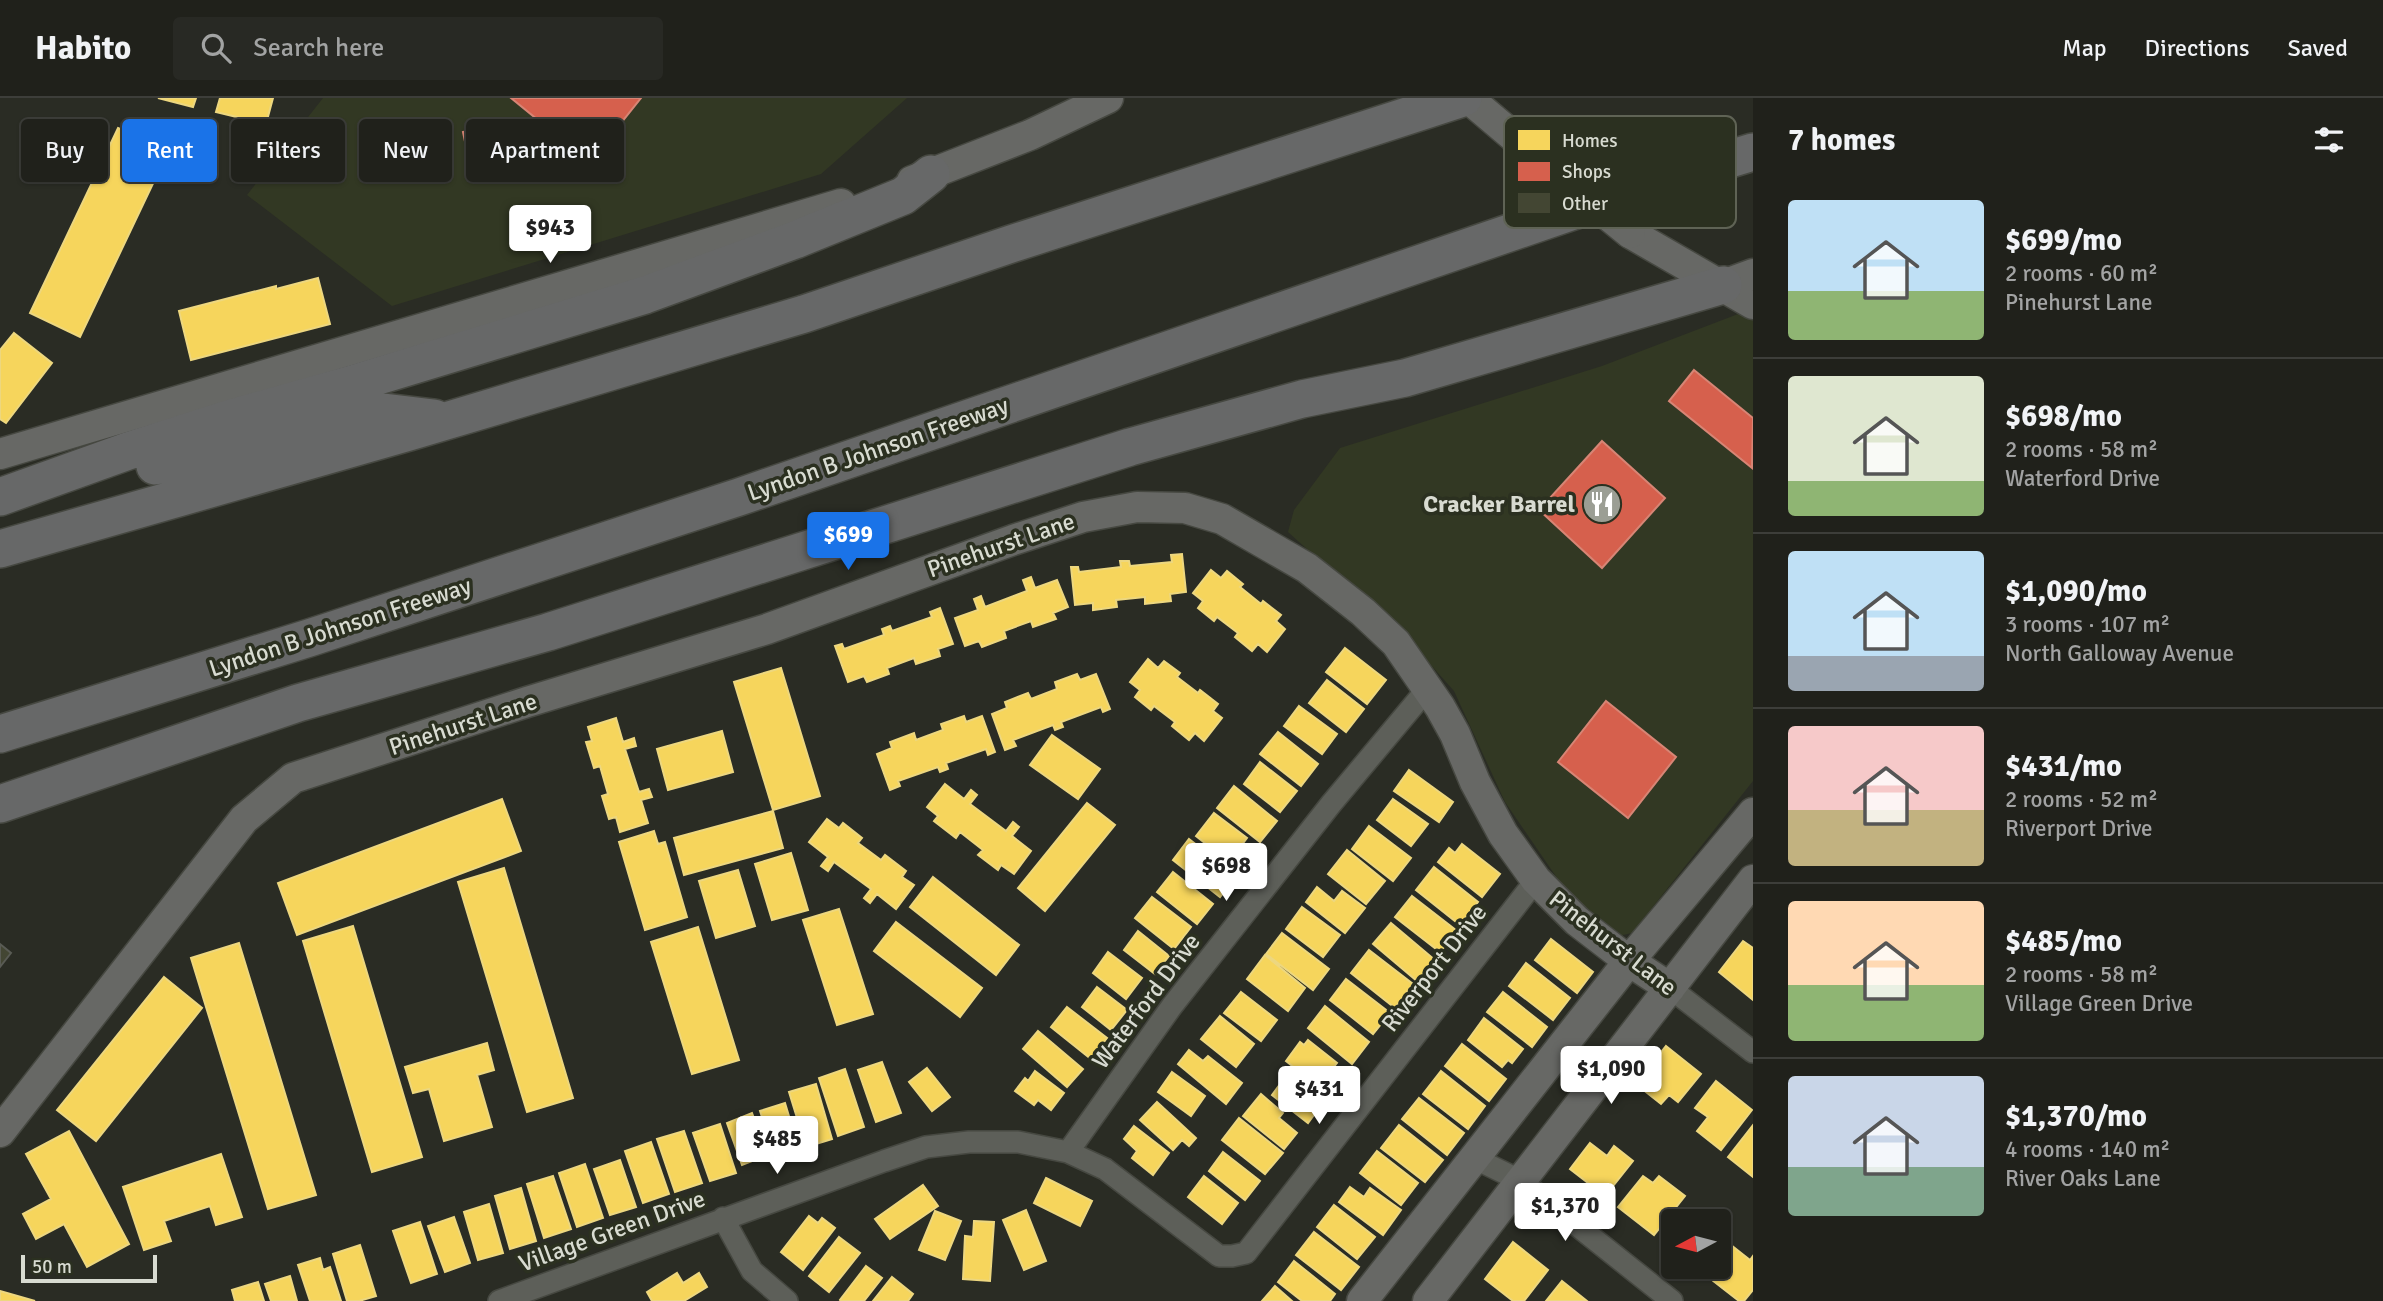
<!DOCTYPE html>
<meta charset="utf-8">
<style>
:root{--surface:#20211b;--page:#282924;--text:#f1f3f6;--muted:#a2a3a3;--line:#3d3e3a;--accent:#1a73e8}
body{margin:0;font-family:Signika,sans-serif;background:var(--page);color:var(--text);height:100vh;display:flex;flex-direction:column;font-size:26px;white-space:nowrap}
*{box-sizing:border-box;margin:0}
p{font-size:23px;color:var(--muted)}
.icon{flex:none;width:38px;height:38px;fill:none;stroke:currentColor;stroke-width:2;stroke-linecap:round;stroke-linejoin:round}
.map{position:relative;flex:1;overflow:hidden}
.details{display:flex;flex-direction:column;background:var(--surface);width:630px}
.details>*{flex:none}
.banner{position:absolute;left:21px;top:21px;width:665px;height:63px;display:flex;gap:14px}
.needle{width:46px;rotate:263deg}
.tools{position:absolute;left:1661px;top:1111px;display:grid;gap:14px}
.tools a{display:grid;place-items:center;width:70px;height:70px;border-radius:7px;background:var(--surface);box-shadow:0 2px 5px #0004,0 0 0 2px var(--line);font-size:35px}
.scale{position:absolute;left:21px;bottom:18px;width:136px;box-sizing:border-box;padding-left:7px;border:4px solid #d8dbd1;border-top:0;font-size:19px;line-height:24px;white-space:nowrap;color:#d8dbd1;-webkit-text-stroke:5px #2b3020;paint-order:stroke}
.price{position:absolute;translate:-50% -60px;padding:0 16px;border-radius:7px;background:#fff;color:#222;font-size:23px;line-height:46px;filter:drop-shadow(0 2px 4px #0008)}
.price::after{content:'';position:absolute;left:50%;top:42px;width:21px;height:16px;margin-left:-10px;background:inherit;clip-path:polygon(0 0,100% 0,50% 100%)}
.price.selected{background:var(--accent);color:#fff}
ul{padding:0;list-style:none}
li{display:flex;align-items:center;gap:21px;height:175px;padding:0 35px}
li+li{border-top:2px solid var(--line)}
li span{display:grid;place-items:center;flex:none;width:196px;height:140px;border-radius:7px;color:#555}
li>.icon{margin-inline-start:auto}
span .icon{width:84px;height:84px;fill:#fffc;stroke-width:1}
li b{font-size:30px}
h2{display:flex;justify-content:space-between;align-items:center;height:84px;padding:0 35px;font-size:30px}
.chip{padding:0 24px;border-radius:7px;background:var(--surface);box-shadow:0 2px 5px #0004,0 0 0 2px var(--line);font-size:24px;line-height:63px}
.chip.selected{background:var(--accent);color:#fff}
header{display:flex;align-items:center;gap:42px;box-sizing:border-box;height:98px;padding:0 35px;background:var(--surface);border-bottom:2px solid var(--line)}
header strong{font-size:33px}
nav{display:flex;gap:38px;margin-inline-start:auto;font-size:24px}
.search{width:490px;height:63px;background:var(--page);display:flex;align-items:center;gap:18px;box-sizing:border-box;padding:0 24px;border-radius:7px;color:var(--muted);font-size:26px}
main{display:flex;flex:1;min-height:0}
.map>svg:first-child{display:block}
</style>
<header>
<strong>Habito</strong>
<div class="search"><svg class="icon" aria-label="search" viewBox="0 0 24 24"><circle cx="10" cy="10" r="6"/><path d="M15 15l6 6"/></svg>Search here</div>
<nav><a>Map</a><a>Directions</a><a>Saved</a></nav>
</header>
<main>
<div class="map">
<svg width="1753" height="1203" viewBox="0 0 1753 1203">
<rect width="100%" height="100%" fill="#2a2c24"/>
<path fill="#323823" d="M323,0H907L821,76L392,208L247,97Z
M1746,213L1753,218V683L1632,835L1614,839L1568,796L1505,704L1454,593L1379,509L1329,471L1288,434L1294,412L1340,350L1602,268Z"/>
<path fill="#f6d55c" stroke="#edd77f" stroke-width="2" d="M158,0H196L193,9Z
M220,0H273L266,26L216,14Z
M118,30L168,54L80,239L30,215Z
M318,180L330,226L191,262L179,213L276,188V191Z
M14,235L52,265L6,325L0,321V252Z
M1182,456L1186,494L1170,496L1171,503L1145,506V499L1116,502L1117,509L1093,512V505L1075,507L1071,469H1078L1079,474L1121,469L1120,463H1129L1130,468L1172,464L1171,457Z
M1211,472L1221,480L1227,473L1243,486L1240,489L1261,506L1263,503L1281,517L1276,523L1285,531L1267,554L1258,546L1252,553L1235,539L1238,535L1217,519L1214,523L1198,510L1203,503L1193,495Z
M1031,479L1035,490L1057,482L1068,509L1053,515L1056,521L1033,529L1031,523L1004,533L1006,540L982,549L979,543L965,548L955,520L978,512L974,501L981,498L985,509L1027,493L1023,482Z
M940,510L953,546L938,551L940,558L916,566L914,560L887,570L889,576L867,584L864,578L848,584L835,548L842,546L844,551L884,537L882,531L890,528L892,533L932,519L930,514Z
M1345,550L1386,582L1367,606L1326,574Z
M1148,561L1158,570L1164,563L1180,575L1177,579L1198,595L1200,592L1218,606L1213,613L1222,620L1204,643L1195,635L1189,642L1172,628L1175,624L1154,608L1151,612L1135,599L1140,592L1130,584Z
M781,570L820,698L773,712L734,584Z
M1077,576L1080,582L1096,576L1110,611L1103,614L1101,609L1061,624L1063,629L1055,632L1053,627L1013,642L1016,648L1005,652L992,616L1007,610L1005,604L1028,595L1031,601L1057,591L1055,584Z
M1327,582L1364,611L1346,634L1309,605Z
M1299,608L1337,636L1322,656L1284,628Z
M964,618L966,624L982,618L995,654L988,657L986,651L946,665L948,671L940,674L938,669L898,683L900,688L890,692L877,656L892,650L890,644L914,635L916,642L943,632L941,626Z
M616,620L623,644L634,640L636,648L625,651L639,694L649,691L652,699L641,702L648,725L620,734L616,719L609,721L602,698L608,696L600,668L594,670L586,644L592,643L588,629Z
M722,633L733,674L668,692L657,651Z
M1278,634L1318,666L1301,688L1260,656Z
M1052,637L1100,671L1078,701L1030,667Z
M1260,664L1297,693L1280,714L1244,686Z
M1409,672L1453,704L1439,724L1394,693Z
M945,686L964,701L971,692L977,697L970,706L1006,733L1013,724L1019,729L1012,738L1031,753L1014,776L1001,767L998,772L978,757L983,752L960,734L956,740L934,723L938,718L927,709Z
M1234,688L1277,723L1260,744L1217,710Z
M502,701L521,753L297,837L278,785Z
M1393,701L1428,726L1411,748L1377,722Z
M1087,705L1115,727L1045,813L1018,790Z
M773,713L783,750L684,777L674,740Z
M1214,715L1247,740L1229,764L1196,738Z
M827,721L839,730L843,725L862,740L858,745L881,762L885,757L906,773L902,779L914,787L896,811L877,796L870,805L864,800L871,791L834,764L828,773L821,768L828,759L809,744Z
M1369,728L1411,760L1393,783L1352,751Z
M654,733L658,746L665,744L687,819L645,832L619,744Z
M1189,741L1237,778L1220,799L1173,762Z
M1462,746L1500,776L1482,799L1438,764L1449,750L1455,755Z
M1347,752L1385,783L1366,806L1328,776Z
M791,755L808,812L772,822L755,766Z
M1434,769L1478,804L1460,827L1416,792Z
M504,770L573,1000L527,1014L458,784Z
M738,772L755,828L716,840L699,783Z
M1173,774L1213,806L1197,826L1157,794Z
M933,779L1019,847L996,877L910,809Z
M1317,789L1334,803L1342,793L1365,810L1345,835L1306,804Z
M1412,798L1457,833L1440,854L1395,819Z
M1152,799L1191,829L1174,851L1135,820Z
M1302,809L1340,837L1323,859L1286,831Z
M839,811L873,916L837,927L803,822Z
M896,824L982,890L960,919L874,853Z
M1391,825L1435,862L1417,883L1373,846Z
M353,828L422,1059L372,1074L303,843Z
M698,829L739,962L692,976L651,844Z
M1138,833L1169,858L1155,876L1124,852Z
M1282,835L1329,871L1313,892L1266,856Z
M1551,841L1593,874L1577,895L1535,862Z
M1743,843L1753,850V902L1719,874Z
M239,845L316,1097L268,1111L191,860Z
M1369,852L1413,886L1395,910L1351,875Z
M1108,854L1142,880L1126,901L1093,875Z
M1265,857L1305,890L1288,913L1247,881Z
M1526,865L1570,900L1553,922L1509,888Z
M164,879L202,910L96,1043L57,1012Z
M1346,881L1390,915L1373,936L1330,902Z
M1097,889L1127,912L1111,932L1082,909Z
M1241,894L1277,922L1261,943L1224,915Z
M1503,894L1547,929L1532,949L1487,914Z
M1325,908L1369,944L1352,966L1308,930Z
M1067,909L1107,940L1091,961L1051,929Z
M1220,918L1254,946L1236,969L1201,941Z
M1484,920L1523,951L1512,965L1508,962L1502,969L1468,942Z
M1038,933L1083,971L1067,989L1023,951Z
M1308,942L1337,965L1333,970L1344,978L1329,997L1286,963L1300,944L1304,947Z
M487,945L494,972L477,977L492,1029L444,1043L429,991L413,995L405,969Z
M1462,946L1506,981L1489,1003L1445,968Z
M1666,948L1701,976L1678,1004L1669,997L1661,1006L1636,986Z
M1189,952L1203,963L1208,958L1242,985L1226,1006L1178,966Z
M882,964L901,1015L876,1024L858,972Z
M927,970L950,999L932,1013L909,984Z
M845,971L864,1029L838,1038L819,980Z
M1035,973L1064,995L1051,1012L1038,1002L1034,1007L1015,993L1025,980L1028,983Z
M1441,973L1485,1008L1468,1031L1423,996Z
M1172,974L1205,998L1191,1018L1158,994Z
M1286,978L1322,1006L1308,1025L1272,997Z
M1716,983L1752,1012L1721,1052L1697,1033L1708,1019L1695,1010Z
M816,986L832,1041L806,1049L789,994Z
M1261,996L1283,1015L1279,1020L1297,1035L1284,1051L1243,1018Z
M1419,1000L1464,1035L1447,1057L1402,1021Z
M1157,1004L1196,1040L1189,1048L1182,1042L1173,1052L1140,1022Z
M785,1005L798,1048L774,1056L760,1013Z
M752,1015L768,1057L742,1067L727,1025Z
M1239,1020L1283,1055L1265,1076L1222,1042Z
M720,1026L736,1075L710,1083L693,1035Z
M1399,1027L1443,1062L1425,1084L1381,1050Z
M1753,1027V1079L1728,1059Z
M1134,1028L1169,1055L1153,1077L1132,1060L1137,1053L1124,1041Z
M69,1033L129,1146L87,1169L64,1126L36,1141L23,1116L51,1101L26,1056Z
M684,1033L702,1085L675,1094L657,1041Z
M651,1044L669,1096L643,1105L625,1053Z
M1590,1045L1607,1058L1614,1048L1633,1063L1605,1098L1570,1071Z
M1377,1053L1418,1085L1401,1107L1360,1075Z
M1223,1054L1260,1083L1245,1102L1209,1073Z
M221,1056L242,1119L216,1127L210,1108L164,1123L171,1143L144,1152L123,1089Z
M620,1062L636,1109L610,1117L594,1071Z
M585,1066L603,1120L577,1129L559,1075Z
M553,1078L571,1131L544,1140L527,1086Z
M1204,1078L1238,1105L1222,1126L1188,1099Z
M1643,1078L1653,1085L1659,1078L1685,1098L1654,1137L1618,1109Z
M1046,1080L1092,1103L1080,1128L1034,1105Z
M923,1087L938,1108L890,1141L875,1121Z
M1350,1089L1364,1099L1370,1090L1401,1112L1383,1137L1339,1104Z
M521,1090L536,1143L510,1151L495,1098Z
M489,1106L503,1155L478,1162L464,1114Z
M1334,1107L1375,1139L1357,1161L1317,1129Z
M1026,1112L1046,1163L1024,1172L1003,1122Z
M935,1113L961,1123L945,1162L919,1152Z
M1714,1117L1730,1130L1718,1145V1124H1709Z
M809,1118L818,1125L822,1120L835,1130L803,1172L781,1154Z
M454,1119L470,1165L445,1174L428,1128Z
M974,1123L994,1124L990,1183L963,1181L965,1138L973,1139Z
M420,1124L437,1176L411,1185L393,1133Z
M1314,1134L1359,1169L1341,1192L1296,1157Z
M1673,1134V1152L1664,1145Z
M839,1139L860,1155L829,1194L809,1178Z
M1513,1144L1548,1172L1524,1203H1513L1485,1181Z
M360,1147L376,1198L359,1203H347L333,1156Z
M1731,1147L1750,1162L1753,1158V1192L1744,1203H1739L1707,1178L1714,1169H1718V1163Z
M320,1160L323,1172L330,1169L341,1203H310L298,1167Z
M1294,1163L1335,1196L1330,1203H1302L1278,1184Z
M866,1168L882,1180L864,1203H841L840,1202Z
M677,1175L683,1185L699,1175L707,1189L684,1203H652L647,1194Z
M290,1178L297,1203H271L265,1186Z
M892,1179L913,1196L908,1203H873Z
M1562,1183L1587,1203H1546Z
M258,1184L264,1203H235L232,1192Z
M1275,1188L1292,1203H1262Z
M0,1193L35,1203H0Z"/>
<path fill="#d6604d" stroke="#d78575" stroke-width="2" d="M511,0H641L605,45L472,77L463,34L508,24L514,50L528,47L544,27Z
M508,24L518,66L472,77L463,34Z
M1694,272L1753,320L1752,370L1669,303Z
M1602,343L1665,400L1602,470L1539,412Z
M1606,603L1676,659L1628,720L1558,664Z"/>
<path fill="#434633" stroke="#595b54" stroke-width="2" d="M0,846L11,855L0,869Z"/>
<g fill="none" stroke-linecap="round" stroke-linejoin="round">
<g stroke="#464841" stroke-width="24">
<path id="street" d="M1670,890L1753,954
M1068,1054L1172,908L1331,706L1428,590
M1474,1060L1521,1083L1672,1203
M723,1120L752,1173L787,1203
M499,1203L884,1063L926,1049L969,1044H1018L1068,1054L1105,1071L1219,1158H1232L1246,1155L1536,782"/>
</g>
<g stroke="#464841" stroke-width="33">
<path id="secondary" d="M1468,0L1571,87
M912,83L1030,37L1108,0
M1630,135L1753,206
M1723,187L1753,176
M0,356L841,106
M0,1034L244,721L293,680L527,604L767,531L1013,442L1083,419L1137,409L1185,410L1222,421L1307,470L1363,514L1396,545L1440,609L1455,636L1475,684L1503,736L1536,782L1577,823L1629,863L1670,890
M1362,1203L1629,863L1753,715
M1428,1203L1753,782"/>
</g>
<g stroke="#464841" stroke-width="40">
<path id="highway" d="M155,368L384,314L434,320
M0,399L128,353L235,319L352,286L645,197L795,142L903,98L931,76
M0,451L409,334L804,216L1011,146L1463,0
M0,636L309,540L739,399L1687,74L1753,54
M0,706L298,605L548,534L1130,349L1302,301L1405,280L1723,187"/>
</g>
<use href="#street" stroke="#5d5f59" stroke-width="21"/>
<use href="#secondary" stroke="#676865" stroke-width="30"/>
<use href="#highway" stroke="#676868" stroke-width="37"/>
<g stroke="#464841" stroke-width="33" stroke-linecap="butt">
<path id="secondary-bridge" d="M1571,87L1630,135"/>
</g>
<use href="#secondary-bridge" stroke="#676865" stroke-width="30"/>
</g>
<defs>
<g id="restaurant-disc" transform="scale(2.0125)"><circle r="9.5" fill="#9b9e94" stroke="#2b3020"/><path d="M-5-6h1v4h1v-4h1v4h1v-4h1v5L-1.5 .5V6h-2V.5L-5-1ZM5-6V6H3V1.5H1.5Q1.5-4 5-6Z" fill="#fff"/></g>
</defs>
<g fill-rule="evenodd">
<use href="#restaurant-disc" x="1602" y="406"/>
</g>
<g text-anchor="middle" stroke-width="7" stroke-linejoin="round" paint-order="stroke">
<g font-size="24" fill="#d8dbd1" stroke="#2b3020">
<text transform="translate(878 351) rotate(-19)" y="8">Lyndon B Johnson Freeway</text>
<text transform="translate(1001 447) rotate(-19)" y="8">Pinehurst Lane</text>
<text transform="translate(340 529) rotate(-18)" y="8">Lyndon B Johnson Freeway</text>
<text transform="translate(463 626) rotate(-18)" y="8">Pinehurst Lane</text>
<text transform="translate(1613 845) rotate(38)" y="8">Pinehurst Lane</text>
<text transform="translate(1434 870) rotate(-52)" y="8">Riverport Drive</text>
<text transform="translate(1146 903) rotate(-53)" y="8">Waterford Drive</text>
<text transform="translate(612 1133) rotate(-20)" y="8">Village Green Drive</text>
</g>
<g font-size="24" font-weight="bold" fill="#d8dbd1" stroke="#2b3020" text-anchor="end">
<text x="1575" y="414">Cracker Barrel</text>
</g>
</g>
<rect x="1504" y="18" width="232" height="112" rx="10" fill="#2b3020" stroke="#5f6355" stroke-width="2"/>
<rect x="1518" y="32" width="32" height="20" fill="#f6d55c"/>
<rect x="1518" y="64" width="32" height="19" fill="#d6604d"/>
<rect x="1518" y="95" width="32" height="20" fill="#434633"/>
<g font-size="19" fill="#d8dbd1">
<text x="1562" y="49">Homes</text>
<text x="1562" y="80">Shops</text>
<text x="1562" y="112">Other</text>
</g>
</svg>
<div class="tools">
<a><svg class="needle" viewBox="-14 -14 28 28"><path d="M0-13l5 13h-10z" fill="#e53935"/><path d="M0 13l5-13h-10z" fill="#a2a3a3"/></svg></a>
</div>
<div class="scale">50 m</div>
<b class="price" style="left:550px;top:167px">$943</b>
<b class="price selected" style="left:848px;top:474px">$699</b>
<b class="price" style="left:1226px;top:805px">$698</b>
<b class="price" style="left:1611px;top:1008px">$1,090</b>
<b class="price" style="left:1319px;top:1028px">$431</b>
<b class="price" style="left:777px;top:1078px">$485</b>
<b class="price" style="left:1565px;top:1145px">$1,370</b>
<div class="banner">
<a class="chip">Buy</a>
<a class="chip selected">Rent</a>
<a class="chip">Filters</a>
<a class="chip">New</a>
<a class="chip">Apartment</a>
</div>
</div>
<section class="details">
<h2>7 homes<svg class="icon" aria-label="filters" viewBox="0 0 24 24"><path d="M4 7h16M4 17h16"/><circle cx="9" cy="7" r="2"/><circle cx="15" cy="17" r="2"/></svg></h2>
<ul>
<li><span style="background:linear-gradient(#bfe0f5 65%,#8fb573 0)"><svg class="icon" aria-label="home" viewBox="0 0 24 24"><path d="M3 11l9-7 9 7M6 9v11h12V9"/></svg></span><div><b>$699/mo</b><p>2 rooms · 60 m²</p><p>Pinehurst Lane</p></div></li>
<li><span style="background:linear-gradient(#dfe7d0 75%,#8fb573 0)"><svg class="icon" aria-label="home" viewBox="0 0 24 24"><path d="M3 11l9-7 9 7M6 9v11h12V9"/></svg></span><div><b>$698/mo</b><p>2 rooms · 58 m²</p><p>Waterford Drive</p></div></li>
<li><span style="background:linear-gradient(#bfe0f5 75%,#9aa5b1 0)"><svg class="icon" aria-label="home" viewBox="0 0 24 24"><path d="M3 11l9-7 9 7M6 9v11h12V9"/></svg></span><div><b>$1,090/mo</b><p>3 rooms · 107 m²</p><p>North Galloway Avenue</p></div></li>
<li><span style="background:linear-gradient(#f6c9c9 60%,#c2b280 0)"><svg class="icon" aria-label="home" viewBox="0 0 24 24"><path d="M3 11l9-7 9 7M6 9v11h12V9"/></svg></span><div><b>$431/mo</b><p>2 rooms · 52 m²</p><p>Riverport Drive</p></div></li>
<li><span style="background:linear-gradient(#ffd9b3 60%,#8fb573 0)"><svg class="icon" aria-label="home" viewBox="0 0 24 24"><path d="M3 11l9-7 9 7M6 9v11h12V9"/></svg></span><div><b>$485/mo</b><p>2 rooms · 58 m²</p><p>Village Green Drive</p></div></li>
<li><span style="background:linear-gradient(#c9d6e8 65%,#7fa58c 0)"><svg class="icon" aria-label="home" viewBox="0 0 24 24"><path d="M3 11l9-7 9 7M6 9v11h12V9"/></svg></span><div><b>$1,370/mo</b><p>4 rooms · 140 m²</p><p>River Oaks Lane</p></div></li>
</ul>
</section>
</main>
